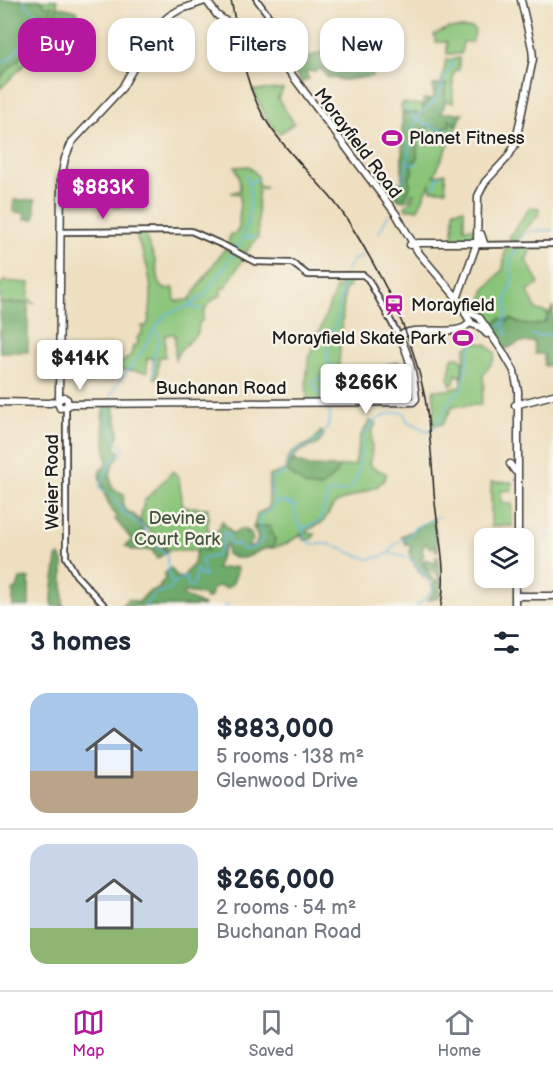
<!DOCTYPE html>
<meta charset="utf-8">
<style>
:root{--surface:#fff;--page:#f2f2f3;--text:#1f2937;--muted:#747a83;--line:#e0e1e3;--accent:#b5179e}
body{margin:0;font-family:"Balsamiq Sans",sans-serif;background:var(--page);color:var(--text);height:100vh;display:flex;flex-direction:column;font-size:22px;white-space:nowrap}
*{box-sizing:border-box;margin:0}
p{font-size:20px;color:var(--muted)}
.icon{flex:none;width:33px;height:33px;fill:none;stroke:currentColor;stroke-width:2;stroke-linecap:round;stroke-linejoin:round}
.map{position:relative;height:606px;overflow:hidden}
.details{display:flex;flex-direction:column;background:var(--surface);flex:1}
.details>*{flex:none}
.hud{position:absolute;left:18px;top:18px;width:518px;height:54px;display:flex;gap:12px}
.fabs{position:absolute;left:474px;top:528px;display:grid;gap:12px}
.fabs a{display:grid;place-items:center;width:60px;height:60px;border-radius:12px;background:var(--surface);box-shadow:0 3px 9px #0003;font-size:30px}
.price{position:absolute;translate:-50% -51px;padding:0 14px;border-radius:6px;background:#fff;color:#222;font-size:20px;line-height:39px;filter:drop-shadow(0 2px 3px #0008)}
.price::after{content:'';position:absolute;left:50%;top:36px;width:18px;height:14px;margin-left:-9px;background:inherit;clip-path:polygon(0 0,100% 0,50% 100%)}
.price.active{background:var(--accent);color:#fff}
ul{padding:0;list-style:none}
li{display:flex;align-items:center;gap:18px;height:150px;padding:0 30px}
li+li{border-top:2px solid var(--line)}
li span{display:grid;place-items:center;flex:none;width:168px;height:120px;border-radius:18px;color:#555}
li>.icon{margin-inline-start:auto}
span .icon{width:72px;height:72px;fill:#fffc;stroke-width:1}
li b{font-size:26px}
h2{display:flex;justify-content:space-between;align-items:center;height:72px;padding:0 30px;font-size:26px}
.tag{padding:0 21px;border-radius:18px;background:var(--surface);box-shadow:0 3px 9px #0003;font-size:21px;line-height:54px}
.tag.active{background:var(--accent);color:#fff}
.tabs{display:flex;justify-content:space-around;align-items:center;height:84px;border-top:2px solid var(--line);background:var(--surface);font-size:16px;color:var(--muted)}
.tabs a{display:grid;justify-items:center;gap:3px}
.tabs .active{color:var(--accent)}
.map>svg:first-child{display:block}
</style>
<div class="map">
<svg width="553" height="606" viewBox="0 0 553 606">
<rect width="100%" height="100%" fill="#f7f3e8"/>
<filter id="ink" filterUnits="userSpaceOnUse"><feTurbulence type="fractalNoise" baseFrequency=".0167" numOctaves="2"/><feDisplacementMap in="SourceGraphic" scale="12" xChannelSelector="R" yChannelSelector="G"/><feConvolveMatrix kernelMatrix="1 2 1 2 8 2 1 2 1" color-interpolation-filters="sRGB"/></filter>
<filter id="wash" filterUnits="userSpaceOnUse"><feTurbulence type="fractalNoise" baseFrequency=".008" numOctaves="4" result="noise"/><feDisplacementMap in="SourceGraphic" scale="24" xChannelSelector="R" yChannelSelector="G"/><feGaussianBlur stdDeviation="1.35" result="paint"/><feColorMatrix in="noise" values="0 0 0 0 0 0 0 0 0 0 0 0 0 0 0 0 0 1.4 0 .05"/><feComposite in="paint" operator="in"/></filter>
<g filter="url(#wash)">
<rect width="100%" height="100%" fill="#eedfc0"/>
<path fill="#89c479" stroke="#52704a" stroke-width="1.5" d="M0,0H57C58,36 23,65 0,89Z
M448,28H473L475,31L473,42H463L461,54H447V42H436L434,35Z
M377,29L387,30L396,34V48H367L366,39L370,38Z
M459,58V70H455L453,77V103L446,101L445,96L446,85H441L446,60Z
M283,89L278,99L294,123L279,134L266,117L253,90Z
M423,99H430L423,106V115L420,113H403L401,107L402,103L423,105Z
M460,113H463L434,176L445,173L446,190H431L430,184L418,209H406L405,207L412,199L414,193H411L410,198L406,201L399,200L395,195L403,200L410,186V177L413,170L411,162L417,158C417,144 418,135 429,126L440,130H450L444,129L450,121L446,116L456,123Z
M249,166L258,176V186L267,188L258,189V237L245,254L228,244L230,234H235L239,228L240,194L231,193L240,190L239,176L235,167Z
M107 196a11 11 0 1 1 22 0a11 11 0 1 1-22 0Z
M530,207L539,208V214L517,239L516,243L510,242V236Z
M464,209V228H475L474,236L462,239H453L454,210Z
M135,233H144L155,259L160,286L165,289L174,288L175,301L189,300L225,248L243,259L225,288H221V295C212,299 202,309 203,320L199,323L198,333L180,350L175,359V334L165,335V357H159L157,378H154L153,358H147V372L114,369L131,355L133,346H136L138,342L137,338L142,333V326H147C156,291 149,267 135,233Z
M505,247H532L526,260L539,283L528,292L537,310L550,313C549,316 547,320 545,322C538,329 518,324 512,319L498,322L492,326L481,313L484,291L503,269Z
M341,277H350L349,288H345L336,400L308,401C304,380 307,354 318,336L312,334L319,332L336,288H340Z
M4,281L30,283L28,298L35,304L30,302L0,303V285Z
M471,342L486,344L495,353L494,360L483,375L484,385L481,405L453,406L443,424L433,425V412L435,409L433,392L434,390H448L461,386L466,347H469Z
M454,357H459L463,361L461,377L456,374L454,383L451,385L448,379L452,358Z
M398,362L406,367L407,387L401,396L393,397L385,391V370L388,364Z
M341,372H355V397H340Z
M370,421L376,423C367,437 376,451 369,462L372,467L387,474L383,481L376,487L338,502L333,506L323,522L306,531V533L315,534L313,538L304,540L302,534L286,544L273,548L275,540L254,527L257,514L269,508V476L285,470C287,449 296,451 311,442C315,440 318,435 321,431L324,435L318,444L298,452L289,465L336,474L338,467L355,465L360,437Z
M173,471L179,478L183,507L208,508V550H168L140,521L144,501Z
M491,482H512V490L501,491L502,503L512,504V526H491Z"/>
<path fill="#6eaa69" stroke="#456342" stroke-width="1.5" d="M0,0H42L45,6H53L40,38L0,78Z
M57,6L77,11L92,49L85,54H69L68,59L70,64H58L44,41Z
M366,39L367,53L373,76L344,80L327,77L321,68L314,72L309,71L306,72L309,79L303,81L302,83L287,63Z
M446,84L445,96L446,101L441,113H460L461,115L455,125L449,119L450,126H447L444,129L440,130L429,126C417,135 416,147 417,160L411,163L413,170L410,177V187L403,200L394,193L389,183H402V113H420L423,115V106L430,99L434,98L433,85Z
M14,200H35V219H25V213L13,212Z
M0,303H28V352H0Z
M553,306V365L544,366V354H535L534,342H520L506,349L491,329L500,318L507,321L512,319C520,326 537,327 547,321V315L550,313Z
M100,405H114L119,432L115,448L119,451V456C110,467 108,476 113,489L124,495L123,504L125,510C141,516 142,527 146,542L164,548L167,552L157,559L152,550H132L125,546L132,540L115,519L118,518C111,512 97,480 100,471C102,468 105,466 107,463L102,415L104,408Z
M293,460L309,466L338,467L336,474L320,488L306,486L287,471Z
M432,519H434L438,551H436L434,546L430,548L426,543L422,550L424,555L421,559C423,571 431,571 434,580L429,581C419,573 406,558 411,545L406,544L401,536C407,534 427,523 432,519Z
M222,521L233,534L240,529H246V533L250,532L253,540L249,544V547L256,544L258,538L253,527L270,526L275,540L273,548C255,546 248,567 227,554V545H225L216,569L235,567L238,569L233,583L227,588L218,586L211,591V597L206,599L204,595L185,592L182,595L205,606H121L128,599L139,602L148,592L160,588V584L165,579L164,574L171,568L178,578L184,576L187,571L194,564L196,550H208V531L217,532Z
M60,555L63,561V606H52C51,589 56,573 57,557Z
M438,556L441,580L440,597H438L436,599L427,600L434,592L433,586L434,582L439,580L437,573L428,569L423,562L425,559L432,561L435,566L436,557Z
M29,578V606H13V590L17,588L20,579Z"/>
<path fill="#6ab7e4" stroke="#436a80" stroke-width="1.5" d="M76,32H85L80,34L79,42L77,43L79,48L68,53L65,60L63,61C63,47 62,38 76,32Z"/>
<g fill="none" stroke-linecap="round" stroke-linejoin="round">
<path stroke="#6ab7e4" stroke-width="1.5" d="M0,64L9,59L38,28L40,18L38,14L25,4V0
M422,122L415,119C422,111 431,107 437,98C443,88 445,74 452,65L451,60
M424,123L436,128
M437,129L450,130
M409,163L417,164
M250,183L259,178
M434,187L437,178L441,176
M395,195L404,178L415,119L404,106
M379,233L388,215
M243,238L254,237
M518,243C523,228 539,231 553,230
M237,249C247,231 257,193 245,175
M346,272L352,261L364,254
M507,297L512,281L510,259L518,248
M463,300L469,305
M188,306L202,310
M471,307L480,314
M503,324L507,314L506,299
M492,330L503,324L507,335
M531,335L541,336L553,332
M154,375V353L160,339L155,330
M110,400L114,388L143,351L153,331L166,314L188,306L204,296L234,254
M325,400L313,385L314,382L332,371L327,358L328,348L330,337L336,325L345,278
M109,408C108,419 114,443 124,449L122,453L113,459L99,487L115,499L124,513L145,529L150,541L167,555L168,570L172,584
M437,425L452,397L461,390L471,345L474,340L483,335
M275,503L272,496L271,479L284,473L293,453C300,448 309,447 315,442C326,434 336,416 326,405
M438,517H440
M302,529L306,539
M548,537H553
M402,540L408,538L414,528L435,518
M307,541L313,544H325
M327,544L342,548
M394,545L400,541
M343,548L350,553
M351,553L369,559L383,556
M389,553L393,546
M385,555L389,553L409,558C415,564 432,582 433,590L417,606
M145,606C152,595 157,591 169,590L182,577L186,578L189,587L191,588L195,581L196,569L199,571L200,576H205L202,561L204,558L217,556L223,544L224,532L228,534L230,543L233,545L237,543L243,550C252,548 260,547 263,537L258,519C264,512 271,510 277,502L281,501L295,506L296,520L302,529L321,520L328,492C381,499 341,430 386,415C393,413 398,411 405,413L406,420L427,431L435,427
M224,606L229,605"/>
</g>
</g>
<g filter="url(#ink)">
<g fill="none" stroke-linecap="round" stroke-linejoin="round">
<g stroke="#3c3935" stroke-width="8">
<path id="minor" d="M257,0L271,19L279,44
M60,232L191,231L225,246L255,262L292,263L308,275H363L368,279L399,336
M479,245L553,244
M66,407V557L76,575L105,606"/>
</g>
<g stroke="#3c3935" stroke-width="9">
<path id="major" d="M206,0L217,15L234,27
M242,30L261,40L277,55L396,214L418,252L469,312L479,317L503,352L514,371L518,391V538
M277,55L279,43
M269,57L280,62
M481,234L484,243
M410,245L418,243H479
M457,299L477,243L478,196L485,182L508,157L515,145L533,59L532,48L521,0
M465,313L472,324L480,327L487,334
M398,337C415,322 459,340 470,322
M64,397L57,401L60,408L68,406L67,399
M59,398L61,178L65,158L72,142L122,88L157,27L169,16L179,10L208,0
M0,402L50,403L57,401
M68,404L413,402L416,399C414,377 410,355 399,336
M515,405L553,395
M510,464L515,471
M515,578V606
M515,596H553"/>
</g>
<use href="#minor" stroke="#fff" stroke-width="4.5"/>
<use href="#major" stroke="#fff" stroke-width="6"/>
<path stroke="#1c1c1c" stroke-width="1.5" d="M231,0C240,43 244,88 269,125C293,161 327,187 350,224C383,277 413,335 425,398C430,429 432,461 434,493C437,530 448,569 441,606"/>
<g stroke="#3c3935" stroke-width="9" stroke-linecap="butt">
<path id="major-bridge" d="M233,24L242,30"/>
</g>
<use href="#major-bridge" stroke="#fff" stroke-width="6"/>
</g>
</g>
<defs>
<g id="stadium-bare" transform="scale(1.62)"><path d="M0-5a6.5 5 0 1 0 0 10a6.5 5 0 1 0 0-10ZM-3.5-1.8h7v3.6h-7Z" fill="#b5179e" stroke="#f7f3e8" stroke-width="2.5" paint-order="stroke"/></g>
<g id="station-bare" transform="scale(1.62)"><path d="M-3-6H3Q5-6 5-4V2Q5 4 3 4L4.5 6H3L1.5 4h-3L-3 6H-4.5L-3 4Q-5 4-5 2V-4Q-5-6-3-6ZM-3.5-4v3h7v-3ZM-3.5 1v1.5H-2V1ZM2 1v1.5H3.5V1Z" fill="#b5179e" stroke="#f7f3e8" stroke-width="2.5" paint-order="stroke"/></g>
</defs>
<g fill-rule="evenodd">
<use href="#stadium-bare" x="392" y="138"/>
<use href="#station-bare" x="394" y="305"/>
<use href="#stadium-bare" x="463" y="338"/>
</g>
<g text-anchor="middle" stroke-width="5" stroke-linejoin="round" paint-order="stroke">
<g font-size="18" fill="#1c1c1c" stroke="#f7f3e8" text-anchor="start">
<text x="409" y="144">Planet Fitness</text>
<text x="411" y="311">Morayfield</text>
<text x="446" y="344" text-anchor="end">Morayfield Skate Park</text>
</g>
<g font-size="18" fill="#1c1c1c" stroke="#f7f3e8">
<text transform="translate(358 143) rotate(53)" y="6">Morayfield Road</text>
<text x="221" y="394">Buchanan Road</text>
<text transform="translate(52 482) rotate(-90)" y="6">Weier Road</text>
</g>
<g font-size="18" fill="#42573d" stroke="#f7f3e8">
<text x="177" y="524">Devine<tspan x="177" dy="21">Court Park</tspan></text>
</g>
</g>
</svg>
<div class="fabs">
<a><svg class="icon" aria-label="layers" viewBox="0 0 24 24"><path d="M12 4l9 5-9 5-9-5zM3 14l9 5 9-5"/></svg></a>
</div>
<b class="price active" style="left:103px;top:220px">$883K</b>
<b class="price" style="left:80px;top:391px">$414K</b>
<b class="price" style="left:366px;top:415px">$266K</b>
<div class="hud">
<a class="tag active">Buy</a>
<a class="tag">Rent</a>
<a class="tag">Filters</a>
<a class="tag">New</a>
</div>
</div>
<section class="details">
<h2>3 homes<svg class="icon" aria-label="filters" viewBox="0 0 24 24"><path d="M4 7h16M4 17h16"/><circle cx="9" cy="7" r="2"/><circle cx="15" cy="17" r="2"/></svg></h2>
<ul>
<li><span style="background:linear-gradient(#a9c7e8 65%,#b9a48a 0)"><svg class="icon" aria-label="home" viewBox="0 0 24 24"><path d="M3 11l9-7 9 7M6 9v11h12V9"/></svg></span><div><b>$883,000</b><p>5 rooms · 138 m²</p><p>Glenwood Drive</p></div></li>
<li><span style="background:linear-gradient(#c9d6e8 70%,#8fb573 0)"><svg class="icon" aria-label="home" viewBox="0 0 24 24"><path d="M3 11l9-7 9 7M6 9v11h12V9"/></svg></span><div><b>$266,000</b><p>2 rooms · 54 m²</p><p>Buchanan Road</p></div></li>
</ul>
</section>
<nav class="tabs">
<a class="active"><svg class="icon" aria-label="map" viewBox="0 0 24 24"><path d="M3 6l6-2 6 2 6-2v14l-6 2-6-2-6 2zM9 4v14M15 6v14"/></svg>Map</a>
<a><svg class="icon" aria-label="saved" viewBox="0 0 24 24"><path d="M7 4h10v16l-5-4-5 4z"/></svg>Saved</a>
<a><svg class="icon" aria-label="home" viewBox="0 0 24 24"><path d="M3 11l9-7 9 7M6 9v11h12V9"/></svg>Home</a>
</nav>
